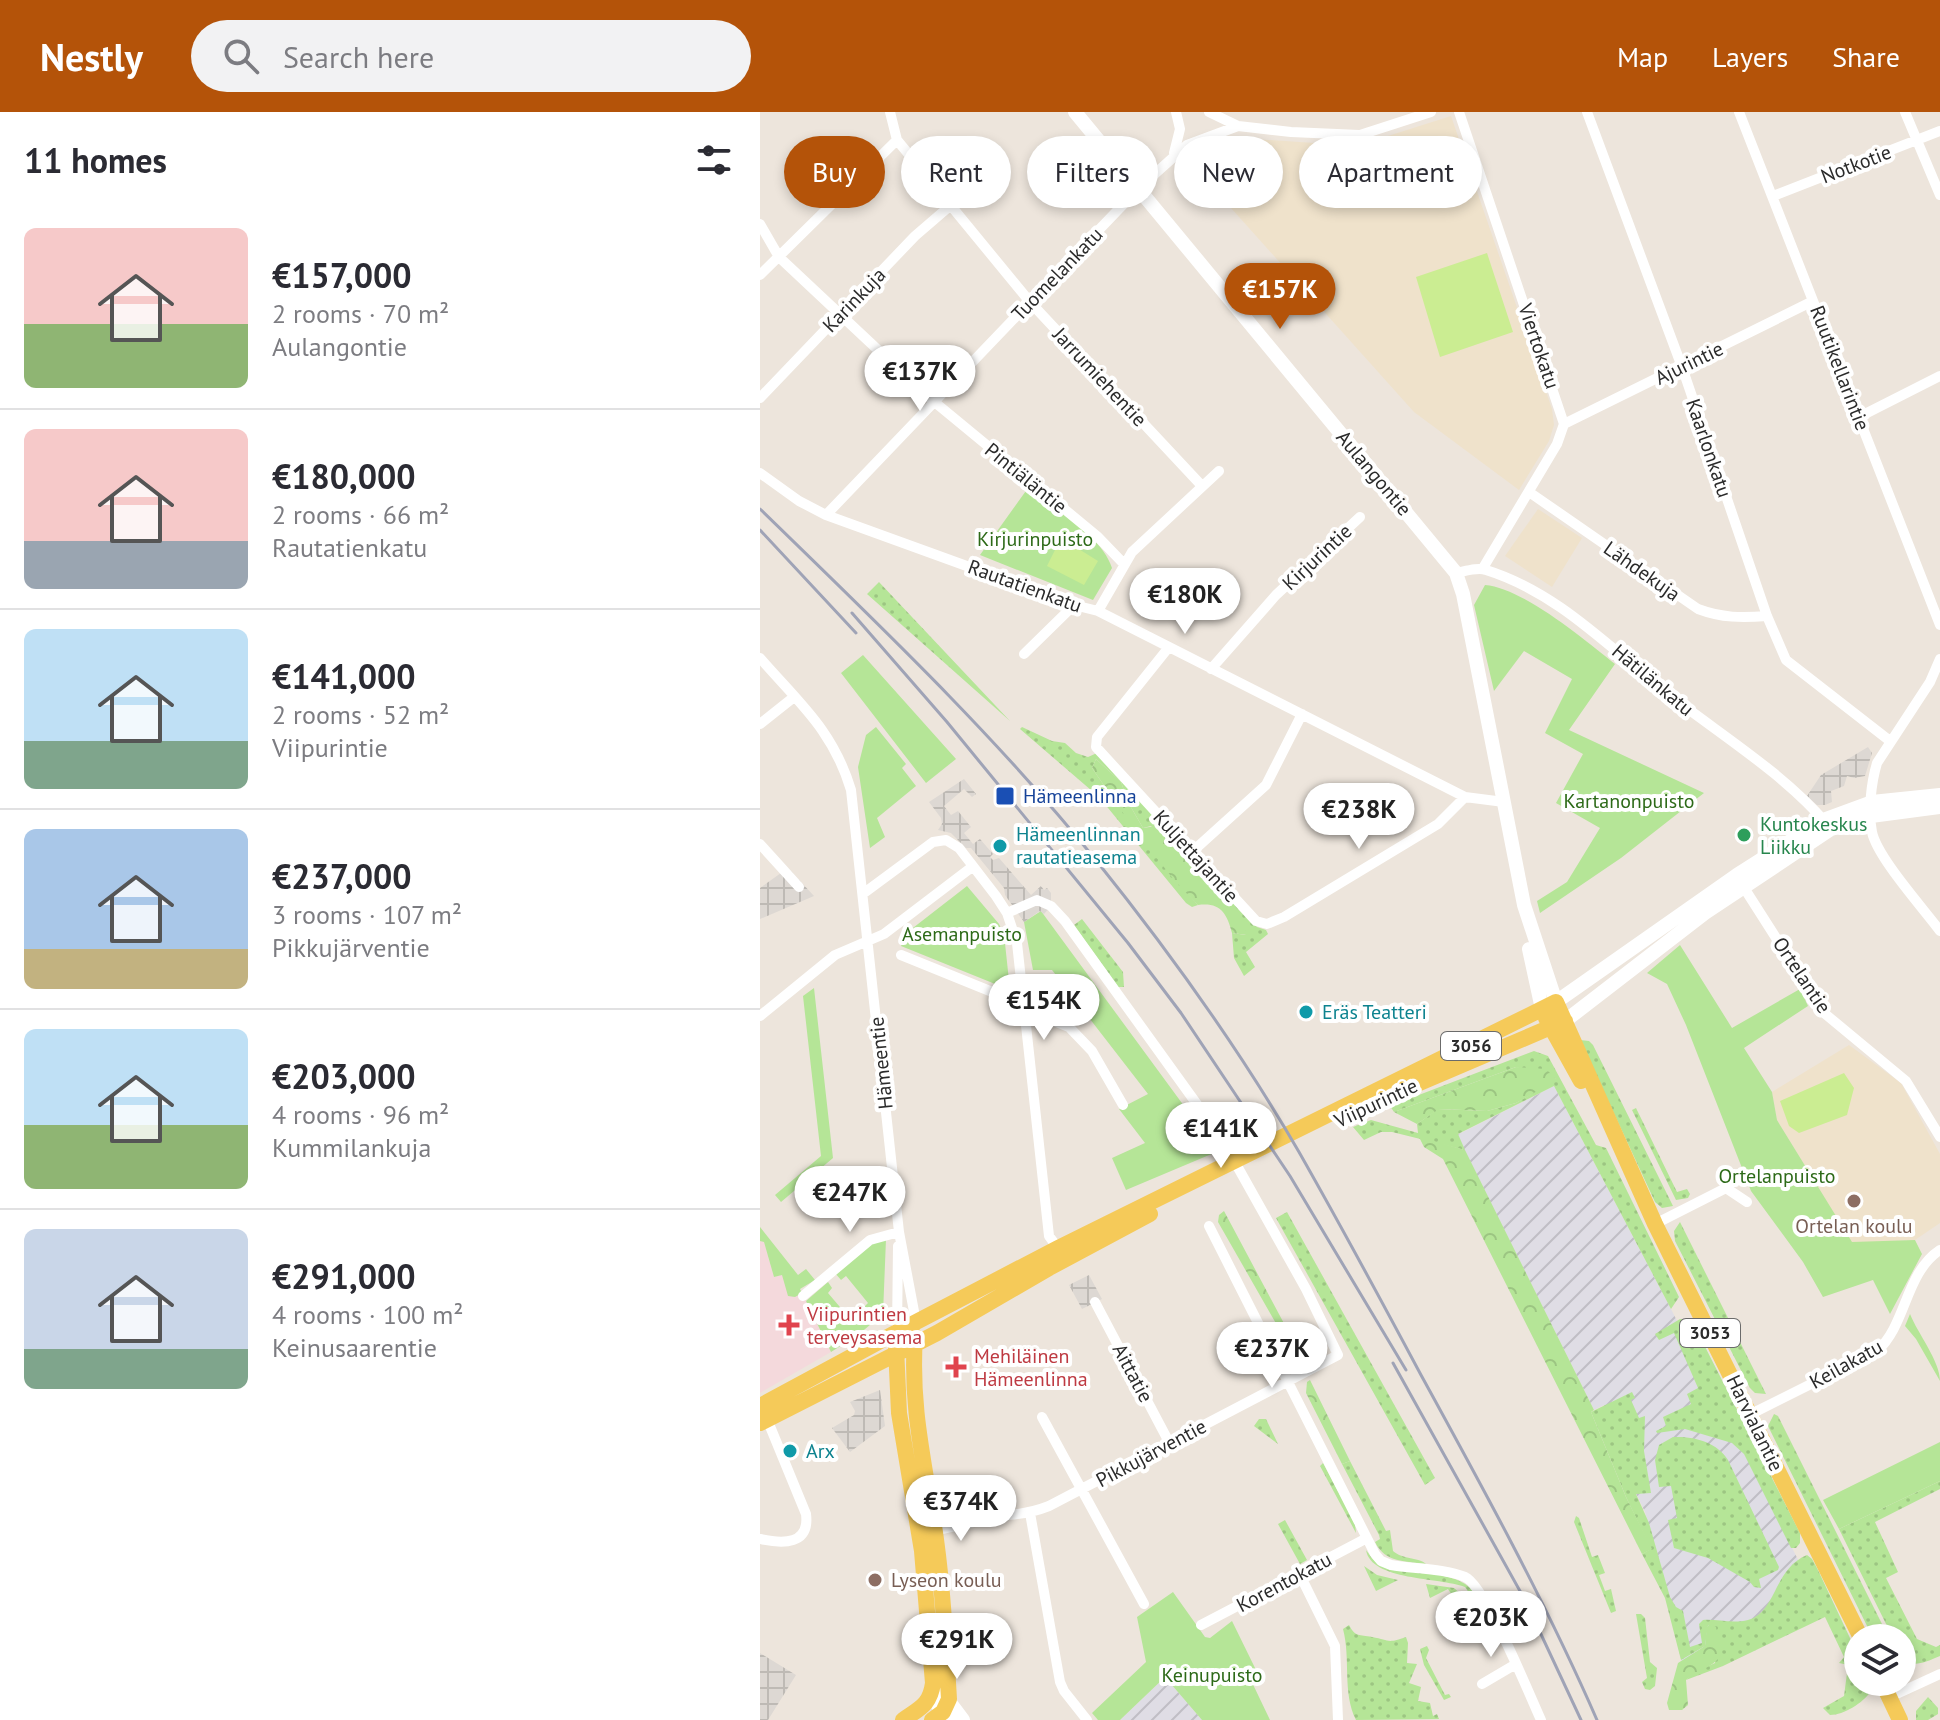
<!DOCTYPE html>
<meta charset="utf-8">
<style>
:root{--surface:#fff;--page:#f2f2f3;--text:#2b2b33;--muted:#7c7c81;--line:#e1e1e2;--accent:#b45309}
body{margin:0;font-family:"PT Sans",sans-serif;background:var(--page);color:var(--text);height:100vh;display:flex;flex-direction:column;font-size:30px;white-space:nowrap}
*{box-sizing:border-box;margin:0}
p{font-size:26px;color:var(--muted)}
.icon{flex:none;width:44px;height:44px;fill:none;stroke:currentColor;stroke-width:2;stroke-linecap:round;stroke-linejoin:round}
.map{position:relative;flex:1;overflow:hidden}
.panel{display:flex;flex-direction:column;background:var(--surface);width:760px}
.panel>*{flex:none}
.hud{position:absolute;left:24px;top:24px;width:760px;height:72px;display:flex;gap:16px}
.controls{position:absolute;left:1084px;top:1512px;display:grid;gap:16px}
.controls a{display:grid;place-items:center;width:72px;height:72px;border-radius:50%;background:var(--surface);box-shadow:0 4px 12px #0003;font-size:40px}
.price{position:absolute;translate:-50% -68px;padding:0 18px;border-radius:28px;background:#fff;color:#222;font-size:26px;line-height:52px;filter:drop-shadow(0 2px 4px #0008)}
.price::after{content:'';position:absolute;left:50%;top:48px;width:24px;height:18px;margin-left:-12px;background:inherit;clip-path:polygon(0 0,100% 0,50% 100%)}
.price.current{background:var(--accent);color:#fff}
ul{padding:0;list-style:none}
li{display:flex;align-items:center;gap:24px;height:200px;padding:0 24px}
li+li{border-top:2px solid var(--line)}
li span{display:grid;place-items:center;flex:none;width:224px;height:160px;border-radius:12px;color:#555}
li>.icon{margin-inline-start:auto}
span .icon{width:96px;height:96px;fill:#fffc;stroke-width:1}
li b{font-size:34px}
h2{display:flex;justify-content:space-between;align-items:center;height:96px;padding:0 24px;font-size:34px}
.tag{padding:0 28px;border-radius:36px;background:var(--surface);box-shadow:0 4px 12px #0003;font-size:28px;line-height:72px}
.tag.current{background:var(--accent);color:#fff}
header{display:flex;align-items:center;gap:48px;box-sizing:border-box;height:112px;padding:0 40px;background:var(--accent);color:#fff}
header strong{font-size:38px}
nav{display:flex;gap:44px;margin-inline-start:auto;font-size:28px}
.search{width:560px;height:72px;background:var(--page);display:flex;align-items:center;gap:20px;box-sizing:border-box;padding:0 28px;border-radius:44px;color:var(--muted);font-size:30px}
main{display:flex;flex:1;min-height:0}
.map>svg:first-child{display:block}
</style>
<header>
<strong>Nestly</strong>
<div class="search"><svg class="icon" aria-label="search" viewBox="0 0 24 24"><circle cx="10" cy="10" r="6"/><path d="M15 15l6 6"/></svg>Search here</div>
<nav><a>Map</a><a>Layers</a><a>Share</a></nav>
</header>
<main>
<section class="panel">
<h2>11 homes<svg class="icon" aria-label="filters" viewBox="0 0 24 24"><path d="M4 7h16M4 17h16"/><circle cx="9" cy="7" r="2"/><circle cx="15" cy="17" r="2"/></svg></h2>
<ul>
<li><span style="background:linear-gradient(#f6c9c9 60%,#8fb573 0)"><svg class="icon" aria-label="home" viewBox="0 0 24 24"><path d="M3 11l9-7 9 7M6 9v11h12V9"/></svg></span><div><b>€157,000</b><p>2 rooms · 70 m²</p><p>Aulangontie</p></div></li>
<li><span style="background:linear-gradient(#f6c9c9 70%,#9aa5b1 0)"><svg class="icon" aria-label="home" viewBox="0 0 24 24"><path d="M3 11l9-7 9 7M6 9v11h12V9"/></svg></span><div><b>€180,000</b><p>2 rooms · 66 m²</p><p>Rautatienkatu</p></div></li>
<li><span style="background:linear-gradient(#bfe0f5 70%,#7fa58c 0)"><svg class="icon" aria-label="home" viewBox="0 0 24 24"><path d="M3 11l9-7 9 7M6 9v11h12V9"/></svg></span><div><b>€141,000</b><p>2 rooms · 52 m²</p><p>Viipurintie</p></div></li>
<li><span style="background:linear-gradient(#a9c7e8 75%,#c2b280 0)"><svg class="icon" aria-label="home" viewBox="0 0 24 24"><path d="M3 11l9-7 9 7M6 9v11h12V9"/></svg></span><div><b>€237,000</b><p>3 rooms · 107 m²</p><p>Pikkujärventie</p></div></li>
<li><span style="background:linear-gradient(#bfe0f5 60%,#8fb573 0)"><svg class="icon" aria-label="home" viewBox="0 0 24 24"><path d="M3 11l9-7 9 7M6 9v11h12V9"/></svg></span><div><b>€203,000</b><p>4 rooms · 96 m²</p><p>Kummilankuja</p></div></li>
<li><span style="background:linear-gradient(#c9d6e8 75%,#7fa58c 0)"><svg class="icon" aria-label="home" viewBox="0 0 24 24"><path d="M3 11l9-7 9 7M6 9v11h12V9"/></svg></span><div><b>€291,000</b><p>4 rooms · 100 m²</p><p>Keinusaarentie</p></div></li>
</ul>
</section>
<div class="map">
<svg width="1180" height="1608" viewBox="0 0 1180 1608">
<defs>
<pattern id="industrial-furrows" width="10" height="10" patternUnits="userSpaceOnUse" patternTransform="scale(2)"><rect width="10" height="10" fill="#dfdde5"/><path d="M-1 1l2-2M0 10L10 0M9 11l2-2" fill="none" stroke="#c0bec5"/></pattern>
<pattern id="grass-dots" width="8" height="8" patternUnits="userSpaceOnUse" patternTransform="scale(2)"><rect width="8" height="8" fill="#b5e597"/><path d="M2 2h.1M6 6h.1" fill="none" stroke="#9cc582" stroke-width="1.8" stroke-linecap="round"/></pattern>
<pattern id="forest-crowns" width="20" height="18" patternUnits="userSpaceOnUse" patternTransform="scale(2)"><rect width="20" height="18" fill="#b5e597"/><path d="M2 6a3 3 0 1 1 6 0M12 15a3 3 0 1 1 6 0" fill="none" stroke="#9cc582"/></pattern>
<pattern id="plaza-grid" width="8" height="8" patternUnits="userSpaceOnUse" patternTransform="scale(2)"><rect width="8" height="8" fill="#ddd8d3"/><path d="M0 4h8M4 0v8" fill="none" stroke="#bebab5"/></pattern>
</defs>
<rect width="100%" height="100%" fill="#ede5dc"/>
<path fill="url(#industrial-furrows)" d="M794,974L911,1197L1061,1493L924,1559L885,1400L863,1355L844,1293L834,1298L697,1023Z
M405,1565L442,1608H360Z"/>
<path fill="#efe2cb" d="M691,4L792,297L794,313L789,329L759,378L654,300L428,48L446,33L478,26L569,32L606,31Z
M778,397L822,426L792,475L745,444Z
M1089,933L1141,971L1180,1042V1111L1155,1128L1092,1131L1017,1008L1012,980Z"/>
<path fill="#f4d9dc" d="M0,1129L4,1130L14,1165L22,1163L42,1181L71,1240L0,1281Z"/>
<path fill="url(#grass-dots)" d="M119,470L250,609L107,482Z
M262,615L292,629L305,631L316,641L328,645L337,641L405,711L497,815L506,818L508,822L486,840L495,855L484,864L474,846L472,821L486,823L391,714L383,716L368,690L361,670L336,647L332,656C365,704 399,750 438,793L432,795L426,791L339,685L260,617Z
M322,807L363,860L364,875H358L314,813Z
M820,928L829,929L833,933L913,1094L902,1096L895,1090Z
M774,939L788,944L836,1033L846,1036L919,1185L911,1197L794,974L698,1022L705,1038L632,1020H621L604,1028L593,1015L611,1008L658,1021L657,1012L678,997L727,999L756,991L796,967L756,955L634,1000L630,994Z
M876,996L917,1080L927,1077L930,1082L928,1086L916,1088L872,998Z
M527,1100L675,1366L665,1373L516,1106Z
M920,1110L1006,1282L995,1281L990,1276L915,1129L914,1119Z
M920,1207L931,1209L938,1221L1040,1421V1431L1036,1436H1031L984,1342L972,1331L925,1317L897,1321L896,1319L906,1314L903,1305L931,1292L927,1282L938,1276L914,1221L899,1228L895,1222Z
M872,1280L875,1286L871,1288L879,1306L885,1304L884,1339L891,1381L876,1382L889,1411L910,1485L916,1495L923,1499L930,1535L942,1531L939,1512L943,1508C957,1507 973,1512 988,1508C1017,1500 1013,1457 1047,1443L1052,1447L1057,1456L1098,1543V1555L1079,1551L1084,1545L1065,1505L963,1554L926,1568L933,1561L955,1551L957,1524L948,1513L945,1534L921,1548L905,1486L882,1442L891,1437L866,1385L831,1300Z
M1014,1302L1018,1304L1129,1526H1113L1008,1314Z
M499,1307H506L518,1332L494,1314Z
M913,1325C934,1324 957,1330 968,1348L1019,1455L1018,1458L999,1467L1001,1476L994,1475L990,1470L948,1446L914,1436L908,1408L917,1406L911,1374L899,1375L895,1348L899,1333Z
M590,1349L626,1419L630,1418L633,1439C643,1448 659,1445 666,1452C646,1449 625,1451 615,1430L620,1427L619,1423L582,1352Z
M563,1351L595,1411L596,1421L560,1354Z
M1180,1369V1377L1115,1410L1138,1460L1126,1466L1157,1527L1176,1535L1180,1533V1544C1155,1555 1142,1558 1142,1526H1133L1079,1417Z
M816,1404L819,1406L832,1445L838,1443L845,1461L839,1463L845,1479L851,1477L856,1499L851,1501L814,1410Z
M525,1408L547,1448L540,1452L518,1412Z
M606,1438C610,1443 614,1449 619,1452C648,1466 715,1453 718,1494L705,1475C679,1465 611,1469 606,1438Z
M604,1454L617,1463L638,1468L616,1479Z
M666,1472L694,1476L701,1482L694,1486L688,1477L670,1486Z
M876,1502H881L885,1506L890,1550L897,1556L895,1574L890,1578L885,1577L882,1570L887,1566Z
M589,1513C596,1526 599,1522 612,1525C629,1528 627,1532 646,1525L648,1531L647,1551L657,1552L649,1571L661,1575L658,1589L670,1591L673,1604L677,1602L679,1607L596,1608C582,1580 591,1547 583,1517Z
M667,1534L669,1538L666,1546L685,1583L689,1582L691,1585L684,1588L664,1553L660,1537Z
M1087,1561L1098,1564V1570H1111V1579C1103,1591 1084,1603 1070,1603L1063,1596L1084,1584Z
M1168,1585L1178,1596V1602L1168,1608H1156V1599Z"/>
<path fill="url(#forest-crowns)" d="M336,647L361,670L368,690L383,716L402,713L481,801L487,823L472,821C467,801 460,790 438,793L414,768L372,714L332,656Z
M756,955L786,957L797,968L756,991L727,999L679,997L657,1012L634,1000Z
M659,1025L705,1038L834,1298L831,1300L866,1385L892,1437L882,1442L683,1047L664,1035Z
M464,1099L543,1247L552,1244L555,1249L534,1260L529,1254L538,1250L458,1110L459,1103Z
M550,1268L590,1349L582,1352L546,1281L547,1270Z
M950,1512L956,1515C957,1523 960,1528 961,1534C966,1552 936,1558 926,1568L928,1593L922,1598H909L907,1591L918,1551L945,1534L947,1515Z"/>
<path fill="#b5e597" d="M268,376C294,396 342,424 352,456L333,488L220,443Z
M725,473C763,476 825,528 855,552L809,618L944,681L861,746L780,801L777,789L807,770L840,716L796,691L823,642L785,621L812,567L764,539L734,579L714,493Z
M103,543L196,647L166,671L81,561Z
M116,615L146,652L142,656L156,674L117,706L125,725L110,736L98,655L106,623Z
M207,774L239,812L244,822L250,878L141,834L149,819Z
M281,799L449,1028L461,1038L366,1078L352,1046L385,1031L359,997L388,982L292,858H273L264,810Z
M920,833L972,916L1040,877L1048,894L984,936L1012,980L1017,1008L1092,1130L1155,1128L1162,1142L1130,1202L1113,1168L1063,1185L1043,1150L991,1079L926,913L907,872L887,861Z
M54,876L73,1046L21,1090L15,1083L61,1044L43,884Z
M0,1115L38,1163L46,1157L55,1168L40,1177L42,1181L35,1185L28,1184L22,1163L14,1165L4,1130L0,1129Z
M126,1127L123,1202L98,1223L71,1240L46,1189L68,1170L72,1176L68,1181L91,1208L108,1191L86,1164L81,1168L75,1161L111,1130Z
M1150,1202C1158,1222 1180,1249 1180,1269L1156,1227L1145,1214Z
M1180,1330V1369L1079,1417L1063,1388Z
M413,1480L445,1525L450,1526L472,1509L496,1558L488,1562L510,1608H442L405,1565L360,1608H338L332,1601L386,1550L377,1505Z"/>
<path fill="#cbed92" d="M727,141L753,220L680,245L656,165Z
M301,426L338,449L324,473L287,454Z
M1084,961L1094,976L1087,1003L1039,1021L1029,1014L1020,989Z"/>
<path fill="url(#plaza-grid)" d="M1108,635L1112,641L1105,664L1094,666L1087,664L1084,674L1071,679L1072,690L1065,693H1057L1047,684L1061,663Z
M204,667L216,682L212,685L204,677L184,694L191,703L198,699L211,715L204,721L213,732L220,727L233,742L230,745L233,748L239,746L271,783L281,774L284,778L287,776L291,781V794L284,802L280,799L264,810L245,783L244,776L211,736H206L191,721L178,718L182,712L181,706L169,690Z
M28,756L54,784L0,807V776Z
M329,1163L342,1187L322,1197L309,1173Z
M120,1278L125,1314L90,1340L72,1316L94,1303L95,1299L90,1290Z
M0,1541L36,1563L8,1608H0Z"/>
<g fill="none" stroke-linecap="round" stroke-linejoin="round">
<path stroke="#fff" stroke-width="10" d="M130,0L137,28L270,190L442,374
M449,0L478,14
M699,0L804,312L797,332L723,456
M827,0L922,255L1007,504L1026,548L1130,629
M979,0L1180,513
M1145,0L1180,83
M414,41L420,17L416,0
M1013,84L1180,19
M0,112L19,145L166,283L337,424L364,452
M0,163L137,28
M0,286L155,124L191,93
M1099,305L1180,264
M804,312L1053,189
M0,361L39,389L66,403L314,493L338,499L705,685L744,690
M769,380L938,497C962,506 982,506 1007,504
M66,403L378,77L427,33L478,14L531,20L600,23L671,0
M696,461C706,459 718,455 726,458C800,481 852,539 911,584C964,625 1024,662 1067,712
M338,499L372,440L459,359
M409,535L337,625L336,635L496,809L507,812L524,805L678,712L705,685
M264,542L314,493
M0,546C39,591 73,618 91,678L139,1120L156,1210
M1180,547L1170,570L1117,651C1111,671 1108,700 1112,720C1117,745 1163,796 1180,819
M451,557L516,483L600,405
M0,612L34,585
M0,732L39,775
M433,739L506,673L542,602
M981,771L1064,901L1146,969L1180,1025
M104,781L173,730L186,728L199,736L236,784L247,801L257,831L289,1124L300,1139
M141,843L252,888L272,900L309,915L332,939L363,993
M0,904L75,843L124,822L212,755
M895,1112L966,1076L987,1090
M449,1114L615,1442L621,1449L631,1453C654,1457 683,1456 705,1465C725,1473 770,1584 781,1608
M43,1184L110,1128L139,1120
M335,1190L410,1332
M137,1220L138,1134
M991,1302L1117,1239C1147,1212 1145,1161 1180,1138
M282,1305L384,1492
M270,1401L300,1570L304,1579L327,1608
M169,1404C211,1400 249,1410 289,1394L578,1243L546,1177L462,1027L305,809L291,794L277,788L247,801
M173,1419L227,1407
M0,1427C23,1432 50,1433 46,1402L7,1307
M540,1463L575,1534L578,1608
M441,1513L607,1426
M722,1572L756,1552
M1130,1585L1180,1562"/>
<path stroke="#fff" stroke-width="14" d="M315,0L696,461L703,482L764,793L796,890L977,763L1063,708L1112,690L1180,683
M769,837L782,897
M805,909L945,801L1071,717L1111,704L1180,695
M190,1608L171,1585L178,1583L185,1584L203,1608"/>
<path stroke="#f5ca59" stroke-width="16" d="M786,906L821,969
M655,973L805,909
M155,1224C151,1285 160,1330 170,1390C182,1454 185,1522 189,1587L183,1600L172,1608
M136,1235L139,1301L162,1439L173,1571C170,1593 160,1596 143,1608
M0,1294L137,1220L298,1136L796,890L895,1112L1101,1526
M0,1311L177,1221L289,1156L390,1102
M1122,1570L1140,1608"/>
<path stroke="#9fa3b6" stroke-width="3" d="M0,397C116,510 233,621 335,747C409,839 480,938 539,1040C581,1114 621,1188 661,1263C723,1376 785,1489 837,1608
M0,418L96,521
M92,501L187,610L368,831L421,901L530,1064L646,1258
M633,1251L765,1488L821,1608"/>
</g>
<rect fill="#1a4fb4" stroke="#fff" stroke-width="3" x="235" y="674" width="20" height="20" rx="4"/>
<circle fill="#2e9e5b" stroke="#fff" stroke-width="3" cx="984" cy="723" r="8"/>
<g fill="#0f9aa8" stroke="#fff" stroke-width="3">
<circle cx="240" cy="734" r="8"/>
<circle cx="546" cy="900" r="8"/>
<circle cx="30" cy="1339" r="8"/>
</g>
<g fill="#8d6e63" stroke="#fff" stroke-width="3">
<circle cx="1094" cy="1089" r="8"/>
<circle cx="115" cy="1468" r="8"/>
</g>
<g fill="#e0444e" stroke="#fff" stroke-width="3">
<path d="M25 1201h8v8h8v8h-8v8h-8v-8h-8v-8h8z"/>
<path d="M192 1243h8v8h8v8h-8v8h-8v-8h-8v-8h8z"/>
</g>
<g text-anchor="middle" stroke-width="8" stroke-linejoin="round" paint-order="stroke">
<g fill="#fff" stroke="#6b6b6b" stroke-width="2">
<rect x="681" y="920" width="60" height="28" rx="6"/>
<rect x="920" y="1207" width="60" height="28" rx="6"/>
</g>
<g font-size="18" font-weight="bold" fill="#2b2b2b">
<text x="711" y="940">3056</text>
<text x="950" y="1227">3053</text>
</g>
<g font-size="20" fill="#2b2b2b" stroke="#fff">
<text transform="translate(1096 52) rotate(-21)" y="7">Notkotie</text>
<text transform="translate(297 162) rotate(-46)" y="7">Tuomelankatu</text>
<text transform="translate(94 188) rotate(-46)" y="7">Karinkuja</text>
<text transform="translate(779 234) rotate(71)" y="7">Viertokatu</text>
<text transform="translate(929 251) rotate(-26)" y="7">Ajurintie</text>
<text transform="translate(1080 256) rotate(69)" y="7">Ruutikellarintie</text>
<text transform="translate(340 265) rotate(47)" y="7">Jarrumiehentie</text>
<text transform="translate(949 336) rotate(71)" y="7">Kaarlonkatu</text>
<text transform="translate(614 361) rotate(50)" y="7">Aulangontie</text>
<text transform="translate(266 366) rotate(39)" y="7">Pintiäläntie</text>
<text transform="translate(557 445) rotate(-43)" y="7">Kirjurintie</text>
<text transform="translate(882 459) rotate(35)" y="7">Lähdekuja</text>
<text transform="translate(265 474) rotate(20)" y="7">Rautatienkatu</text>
<text transform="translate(893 568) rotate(40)" y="7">Hätilänkatu</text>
<text transform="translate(436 744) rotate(48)" y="7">Kuljettajantie</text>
<text transform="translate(1042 863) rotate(56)" y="7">Ortelantie</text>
<text transform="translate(121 951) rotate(-96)" y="7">Hämeentie</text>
<text transform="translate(616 991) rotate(-25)" y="7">Viipurintie</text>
<text transform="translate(1086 1252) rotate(-29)" y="7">Keilakatu</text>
<text transform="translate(373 1261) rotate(62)" y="7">Aittatie</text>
<text transform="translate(995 1311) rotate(64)" y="7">Harvialantie</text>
<text transform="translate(391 1341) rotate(-28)" y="7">Pikkujärventie</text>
<text transform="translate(524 1470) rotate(-28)" y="7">Korentokatu</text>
</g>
<g font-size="20" fill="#2d6a18" stroke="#fff">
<text x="275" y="434">Kirjurinpuisto</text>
<text x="869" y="696">Kartanonpuisto</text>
<text x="202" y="829">Asemanpuisto</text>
<text x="1017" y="1071">Ortelanpuisto</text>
<text x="452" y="1570">Keinupuisto</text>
</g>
<g font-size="20" fill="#164399" stroke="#fff" text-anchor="start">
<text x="263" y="691">Hämeenlinna</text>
</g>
<g font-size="20" fill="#27864d" stroke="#fff" text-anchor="start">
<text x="1000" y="719">Kuntokeskus<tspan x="1000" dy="23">Liikku</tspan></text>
</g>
<g font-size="20" fill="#0d838f" stroke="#fff" text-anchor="start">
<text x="256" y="729">Hämeenlinnan<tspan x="256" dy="23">rautatieasema</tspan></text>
<text x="562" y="907">Eräs Teatteri</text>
<text x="46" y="1346">Arx</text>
</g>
<g font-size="20" fill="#785e54" stroke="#fff">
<text x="1094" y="1121">Ortelan koulu</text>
<text x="131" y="1475" text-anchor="start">Lyseon koulu</text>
</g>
<g font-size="20" fill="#be3a42" stroke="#fff" text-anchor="start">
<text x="47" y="1209">Viipurintien<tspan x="47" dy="23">terveysasema</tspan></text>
<text x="214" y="1251">Mehiläinen<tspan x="214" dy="23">Hämeenlinna</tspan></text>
</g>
</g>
</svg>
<div class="controls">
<a><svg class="icon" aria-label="layers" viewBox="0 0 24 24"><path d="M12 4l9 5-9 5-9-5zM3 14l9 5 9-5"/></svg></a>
</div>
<b class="price current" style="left:520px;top:219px">€157K</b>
<b class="price" style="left:160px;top:301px">€137K</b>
<b class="price" style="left:425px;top:524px">€180K</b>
<b class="price" style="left:599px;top:739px">€238K</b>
<b class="price" style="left:284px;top:930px">€154K</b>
<b class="price" style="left:461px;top:1058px">€141K</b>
<b class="price" style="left:90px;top:1122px">€247K</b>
<b class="price" style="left:512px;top:1278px">€237K</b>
<b class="price" style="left:201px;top:1431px">€374K</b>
<b class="price" style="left:731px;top:1547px">€203K</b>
<b class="price" style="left:197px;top:1569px">€291K</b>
<div class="hud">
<a class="tag current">Buy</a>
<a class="tag">Rent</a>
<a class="tag">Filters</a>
<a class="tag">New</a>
<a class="tag">Apartment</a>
</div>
</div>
</main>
